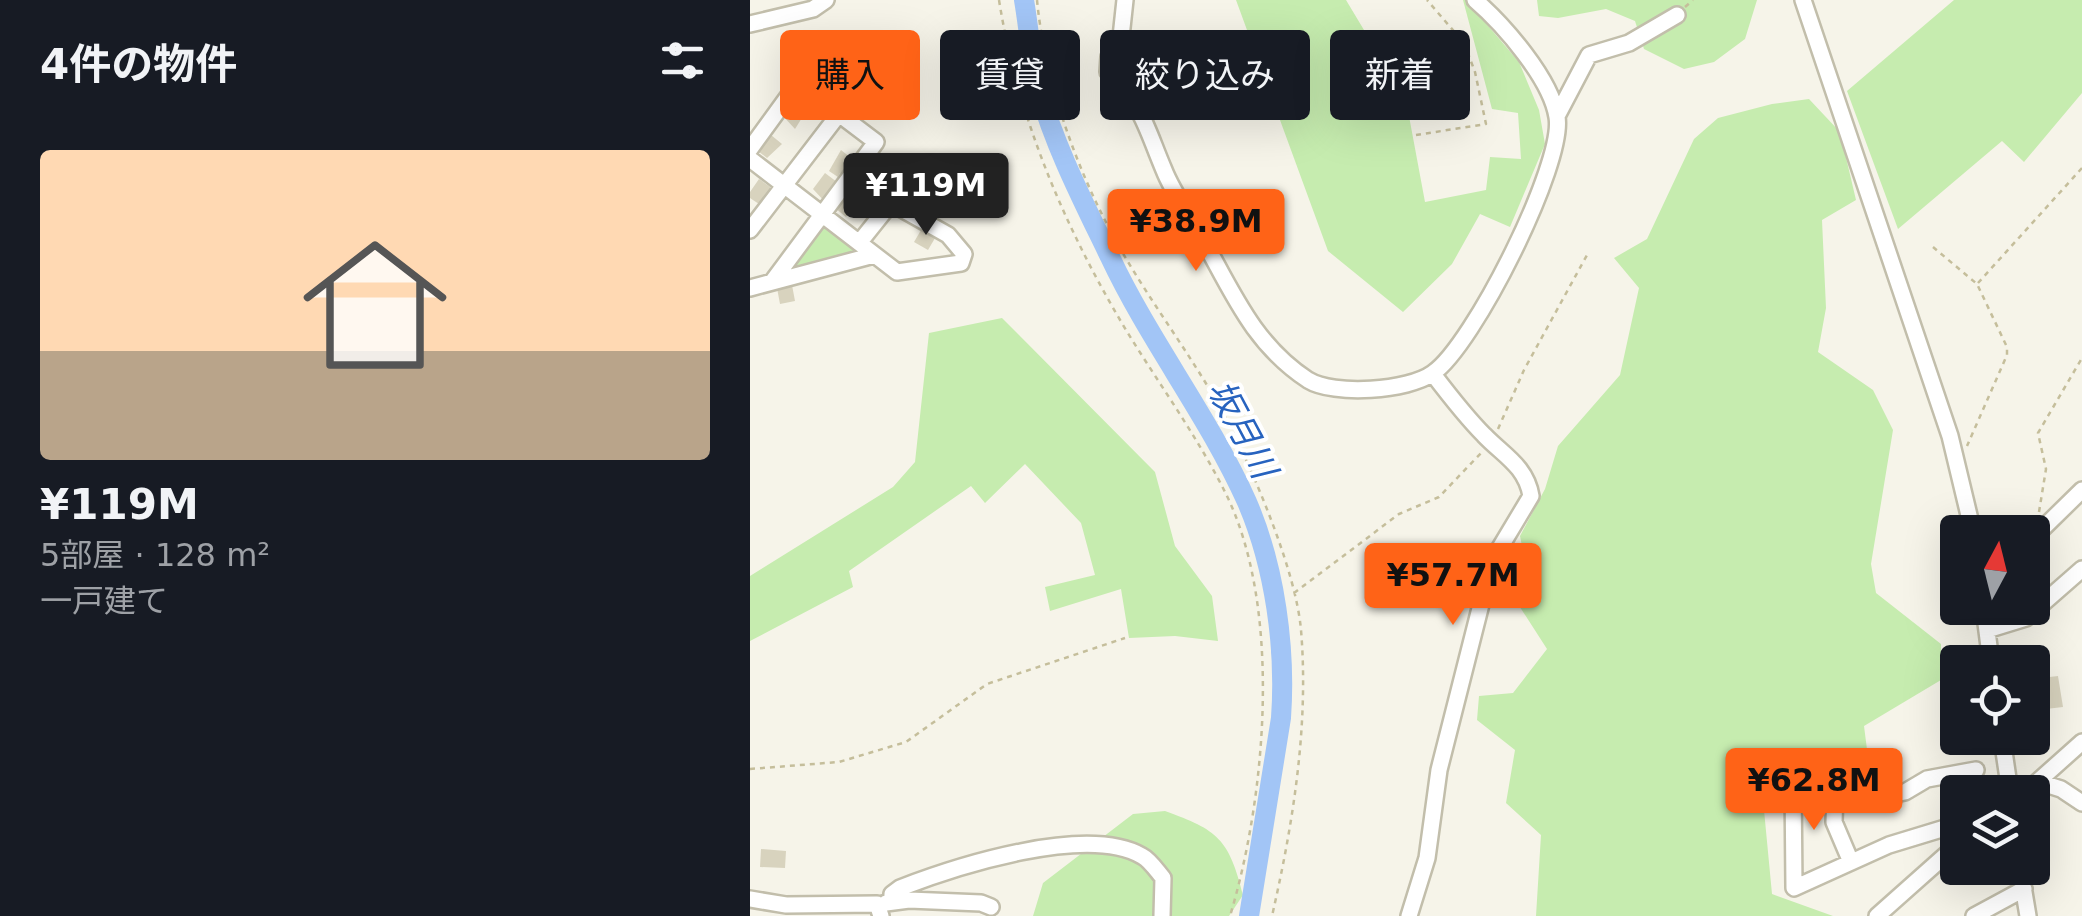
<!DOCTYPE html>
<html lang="ja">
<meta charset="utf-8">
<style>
:root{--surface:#171b24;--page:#20242c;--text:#f1f3f6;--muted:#9ea1a6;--line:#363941;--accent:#ff6317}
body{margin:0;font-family:"DejaVu Sans","Noto Sans JP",sans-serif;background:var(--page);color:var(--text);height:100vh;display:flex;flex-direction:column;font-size:38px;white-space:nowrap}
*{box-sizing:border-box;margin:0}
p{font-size:32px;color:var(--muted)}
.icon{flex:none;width:55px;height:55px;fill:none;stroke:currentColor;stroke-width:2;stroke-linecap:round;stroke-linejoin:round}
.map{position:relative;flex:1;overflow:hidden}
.panel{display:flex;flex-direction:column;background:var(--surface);width:750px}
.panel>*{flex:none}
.guide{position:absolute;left:30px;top:30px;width:950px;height:90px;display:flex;gap:20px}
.needle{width:65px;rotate:7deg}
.fabs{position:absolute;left:1190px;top:515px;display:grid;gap:20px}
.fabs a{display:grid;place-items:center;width:110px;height:110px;border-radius:10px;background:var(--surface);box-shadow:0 10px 40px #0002;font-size:50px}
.price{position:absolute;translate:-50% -85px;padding:0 22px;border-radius:10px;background:var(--accent);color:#111;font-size:32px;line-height:65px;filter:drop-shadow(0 2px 5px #0008)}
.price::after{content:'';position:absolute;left:50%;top:60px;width:30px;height:22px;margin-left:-15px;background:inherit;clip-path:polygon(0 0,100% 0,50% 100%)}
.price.active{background:#222;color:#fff}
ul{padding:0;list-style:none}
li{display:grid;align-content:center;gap:20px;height:530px;padding:0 40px}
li+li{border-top:2px solid var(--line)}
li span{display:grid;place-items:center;height:310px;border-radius:10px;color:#555}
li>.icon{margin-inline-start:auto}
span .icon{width:180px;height:180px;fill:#fffc;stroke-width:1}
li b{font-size:42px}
h2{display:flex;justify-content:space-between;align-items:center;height:120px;padding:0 40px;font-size:42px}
.tag{padding:0 35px;border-radius:10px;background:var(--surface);box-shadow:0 10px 40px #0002;font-size:35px;line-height:90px}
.tag.active{background:var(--accent);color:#111}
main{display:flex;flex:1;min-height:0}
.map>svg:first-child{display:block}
</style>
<main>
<section class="panel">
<h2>4件の物件<svg class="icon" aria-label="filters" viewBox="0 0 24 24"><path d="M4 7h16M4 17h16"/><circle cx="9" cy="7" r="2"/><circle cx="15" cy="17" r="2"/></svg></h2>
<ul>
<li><span style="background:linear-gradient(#ffd9b3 65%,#b9a48a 0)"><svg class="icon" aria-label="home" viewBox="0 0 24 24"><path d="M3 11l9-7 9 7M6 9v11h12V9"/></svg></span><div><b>¥119M</b><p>5部屋 · 128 m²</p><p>一戸建て</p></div></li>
</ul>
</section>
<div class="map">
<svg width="1332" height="916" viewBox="0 0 1332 916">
<rect width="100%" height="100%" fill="#f6f4e9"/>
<path fill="#c6ecaf" d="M486,0H596L656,100L675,202L736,190L740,157L771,159L768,113L742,109L713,0H716L769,62L789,110L795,144L760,227L730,214L702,264L653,312L578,251Z
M787,0H1007L995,39L964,62L934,69L894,49L885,21L856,9L808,18L789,16Z
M1204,0H1332V93L1274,162L1252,141L1148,229L1097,91Z
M1059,99L1090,132L1106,200L1072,220L1076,308L1068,352L1123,390L1143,430L1121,564L1126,593L1191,644V680L1114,726L1119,765L1128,792L1068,789L1060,778L1026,776L1012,789L1022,894L1083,916H786L791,835L756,803L765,750L727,720L729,696L763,693L797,649L768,604L775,561L770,536L795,489L808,446L870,375L889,288L864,258L897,239L944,139L968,118L1022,104Z
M79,225L115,253L36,276L71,226Z
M252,318L405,472L425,546L462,596L468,641L425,636L379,638L371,589L300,611L295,587L345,575L331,523L275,464L235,503L221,486L99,571L103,587L0,641V576L143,487L165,462L179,333Z
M415,811C468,830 479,839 493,895L479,916H283L293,883L383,814Z"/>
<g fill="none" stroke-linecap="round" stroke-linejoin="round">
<path stroke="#a2c5f6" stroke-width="20" d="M274,0C279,29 281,61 289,90C305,147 334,203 360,257C400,342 459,417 497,502C525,567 536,648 531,718L499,916"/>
</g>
<path fill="#d8d3be" d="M48,96L60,105L45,129L33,116Z
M21,135L32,144L17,158L8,151Z
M91,150L101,158L93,175L90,173L88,177L79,171Z
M75,173L87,182L75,202L63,189Z
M133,178L143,187L132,202L127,199L125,203L118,198Z
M9,179L23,189L9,204L0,198V192Z
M95,193L109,199L96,217L85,208Z
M174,225L188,233L178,250L164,242Z
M42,285L45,301L30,304L27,288Z
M1308,676L1313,707L1296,709L1291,678Z
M11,849L36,851L35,868L10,867Z"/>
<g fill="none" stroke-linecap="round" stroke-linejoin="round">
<g stroke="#c2beab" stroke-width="20">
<path id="minor" d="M375,0L371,37L359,57L358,72C394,108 395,125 414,170C423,193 439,214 451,236C482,291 503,344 558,380C584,396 658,391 683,373C723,346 815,163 807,117C801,79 754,25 725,0
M1053,0L1200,436L1223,532
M0,24L63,9L76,0
M807,116L839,55L879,43L927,15
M0,149L48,83L126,142L22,282
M0,159L147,272L211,263L214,254L198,235L141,203L109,243
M0,230L89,114
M0,288L124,255
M1282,539L1332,490
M1234,608L1241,662
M1237,630L1276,618L1332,569
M1252,738L1260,792
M1289,782L1311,789L1332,803
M1085,792L1084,822L1101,862
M1276,792L1332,742
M1208,824L1139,845L1044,888L1043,781L1119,799L1155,792L1177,779L1226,770
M1270,868L1278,916
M0,899L36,905L127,904L131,916
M142,902V894L150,888C207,866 337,824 392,856C400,860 407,871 413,878L412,916
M136,903L159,900L231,903L241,907
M659,916L677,858L689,770L742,561L781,496C776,466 753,455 734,435C715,416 699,395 683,374
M1127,916L1208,844
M1224,916L1274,889"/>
</g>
<path stroke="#c5be9b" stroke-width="2.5" stroke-dasharray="5 5" stroke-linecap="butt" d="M249,0C268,119 315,228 376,330C409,384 447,436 475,492C533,607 516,797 480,916
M287,0C295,84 329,177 371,250C406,311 451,368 482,430C508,483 546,573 551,630C559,725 543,824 522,916
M935,7L943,0
M666,135L736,124L725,72L714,43L677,0
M1183,247L1227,284L1257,347V355L1217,446
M1228,283L1332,168
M748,429L774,370L837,255
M1289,512L1296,469L1288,433L1332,358
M544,593L649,514L689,497L732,452
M0,769L89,762L156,742L237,684L375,638"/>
<use href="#minor" stroke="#fff" stroke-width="15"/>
</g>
<g text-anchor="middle" stroke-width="8" stroke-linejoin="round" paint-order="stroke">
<g font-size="35" font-style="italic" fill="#2763bf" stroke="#fff">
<text transform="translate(492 429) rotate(62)" y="12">坂月川</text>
</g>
</g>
</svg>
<div class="fabs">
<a><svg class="needle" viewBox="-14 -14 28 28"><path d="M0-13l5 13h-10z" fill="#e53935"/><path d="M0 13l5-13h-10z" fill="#9ea1a6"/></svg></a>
<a><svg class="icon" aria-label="locate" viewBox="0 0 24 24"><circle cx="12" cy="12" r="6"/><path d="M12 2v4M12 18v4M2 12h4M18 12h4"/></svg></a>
<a><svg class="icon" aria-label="layers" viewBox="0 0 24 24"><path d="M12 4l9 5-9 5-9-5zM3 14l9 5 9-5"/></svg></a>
</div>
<b class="price active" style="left:176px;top:238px">¥119M</b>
<b class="price" style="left:446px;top:274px">¥38.9M</b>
<b class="price" style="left:703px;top:628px">¥57.7M</b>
<b class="price" style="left:1064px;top:833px">¥62.8M</b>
<div class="guide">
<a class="tag active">購入</a>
<a class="tag">賃貸</a>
<a class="tag">絞り込み</a>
<a class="tag">新着</a>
</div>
</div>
</main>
